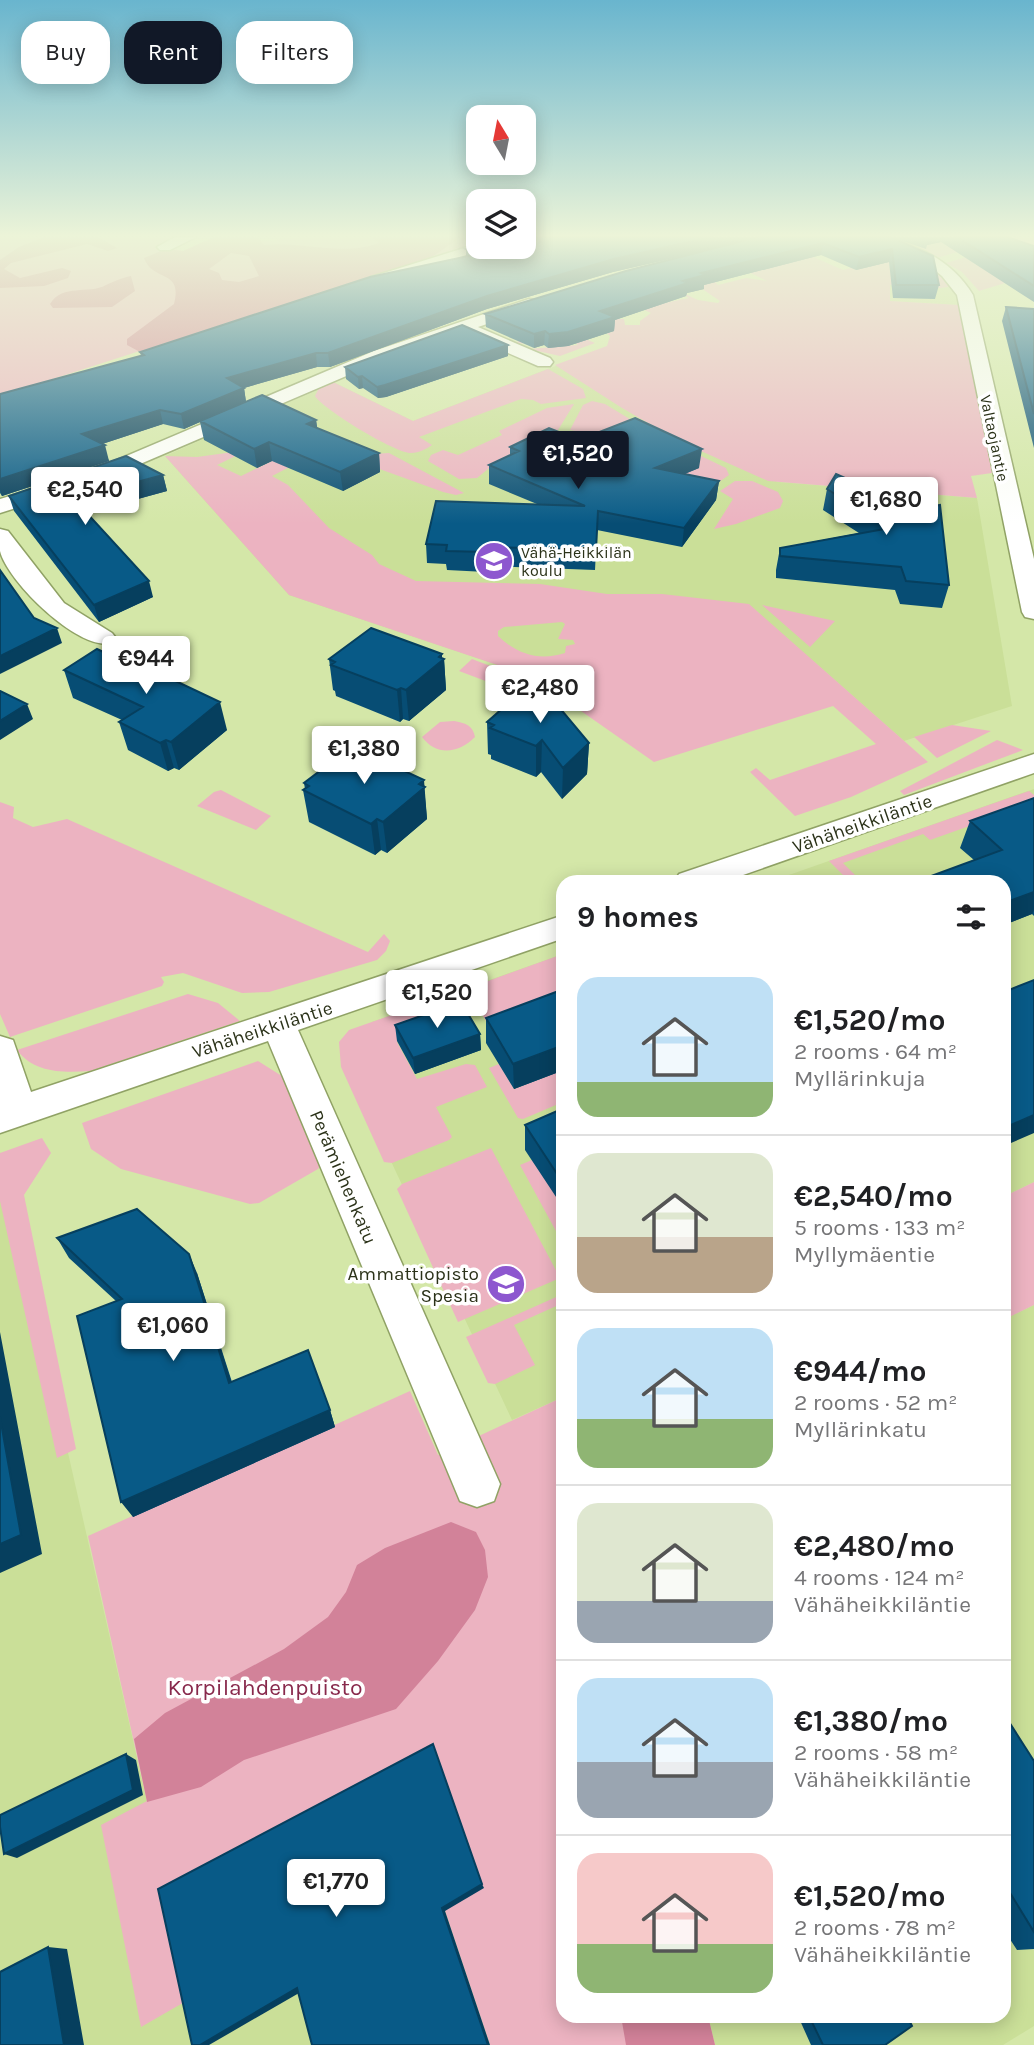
<!DOCTYPE html>
<meta charset="utf-8">
<style>
:root{--surface:#fff;--page:#f6f6f6;--text:#202124;--muted:#757577;--line:#e0e0e0;--accent:#111827}
body{margin:0;font-family:Karla,sans-serif;background:var(--page);color:var(--text);height:100vh;display:flex;flex-direction:column;font-size:26px;white-space:nowrap}
*{box-sizing:border-box;margin:0}
p{font-size:23px;color:var(--muted)}
.icon{flex:none;width:38px;height:38px;fill:none;stroke:currentColor;stroke-width:2;stroke-linecap:round;stroke-linejoin:round}
.map{position:relative;flex:1;overflow:hidden}
.sheet{position:absolute;left:556px;top:875px;width:455px;height:1148px;display:flex;flex-direction:column;background:var(--surface);border-radius:21px;box-shadow:0 4px 18px #0003}
.sheet>*{flex:none}
.top-card{position:absolute;left:21px;top:21px;width:430px;height:63px;display:flex;gap:14px}
.needle{width:46px;rotate:350deg}
.fabs{position:absolute;left:466px;top:105px;display:grid;gap:14px}
.fabs a{display:grid;place-items:center;width:70px;height:70px;border-radius:14px;background:var(--surface);box-shadow:0 4px 18px #0003;font-size:35px}
.price{position:absolute;translate:-50% -60px;padding:0 16px;border-radius:7px;background:#fff;color:#222;font-size:23px;line-height:46px;filter:drop-shadow(0 2px 4px #0008)}
.price::after{content:'';position:absolute;left:50%;top:42px;width:21px;height:16px;margin-left:-10px;background:inherit;clip-path:polygon(0 0,100% 0,50% 100%)}
.price.selected{background:var(--accent);color:#fff}
ul{padding:0;list-style:none}
li{display:flex;align-items:center;gap:21px;height:175px;padding:0 21px}
li+li{border-top:2px solid var(--line)}
li span{display:grid;place-items:center;flex:none;width:196px;height:140px;border-radius:21px;color:#555}
li>.icon{margin-inline-start:auto}
span .icon{width:84px;height:84px;fill:#fffc;stroke-width:1}
li b{font-size:30px}
h2{display:flex;justify-content:space-between;align-items:center;height:84px;padding:0 21px;font-size:30px}
.chip{padding:0 24px;border-radius:21px;background:var(--surface);box-shadow:0 4px 18px #0003;font-size:24px;line-height:63px}
.chip.selected{background:var(--accent);color:#fff}
.map>svg:first-child{display:block}
</style>
<div class="map">
<svg width="1034" height="2045" viewBox="0 0 1034 2045">
<rect width="100%" height="100%" fill="#d4e7a8"/>
<path fill="#cadf98" d="M889,285L941,288L953,286L959,305L890,301Z
M558,365L647,422L778,482L977,498L1012,706L904,741L812,660L636,711L289,595L165,456L333,382L413,421Z
M1034,789V1182L1005,1196L1004,882H769Z
M563,954V1397L512,1420L346,1065L372,1022Z
M0,1152L147,1802L477,1730L529,2045H0Z
M1034,1305V2026L1003,2045H715L708,2016H1004V1319Z"/>
<path fill="#ecb3c1" fill-rule="evenodd" d="M0,237H178L160,246L183,251L300,237H478V242L0,396Z
M816,237L925,263L953,286L941,288L890,285V301L959,305L992,473L971,476L977,498L768,481L683,443L622,408L555,365L607,346L610,336L607,333L613,332L574,334L595,343L560,356L529,349L578,345C560,330 535,346 514,343L557,328L616,319H624L625,325H640V321L651,313L640,308L689,298L661,283L698,300L718,303L720,301L695,284L714,281L718,285L746,278L767,281L722,259L811,256L843,270L851,268Z
M966,237H1034V274L979,291L962,272L946,263L973,255L964,250L937,258L911,247L935,240L960,249Z
M548,369L583,389L586,398L541,404L533,400L521,399L419,437L432,445C426,449 419,453 411,453C395,453 324,410 315,396L319,388L333,382L413,421Z
M592,401L605,404L638,424L598,435L570,430L583,405Z
M574,404L558,430L499,460L477,478L459,479L428,461L431,455L443,450L458,455L502,435L499,431L547,408Z
M647,430L726,468L729,475L709,489L665,482L698,468Z
M317,439L325,449L272,476L288,485L329,528L372,555L379,564L416,581L540,584L607,594H662L749,604L928,762L851,797L795,816L750,772L756,768L770,780L876,744L833,706L654,762L571,704L565,698L566,688L289,595L165,456L197,457L248,450L217,465L241,476ZM562,622L565,624L558,639L573,640L575,644L566,646L565,653C540,661 518,655 498,636V631L504,627Z
M389,453L464,493L456,495L443,492L363,463L372,454Z
M735,481H752L778,492L783,501L780,508L736,524L714,529L733,499L720,491Z
M762,605L835,621L810,647Z
M472,659L538,684L525,696L459,671Z
M454,721C465,723 473,725 475,737C459,753 437,757 422,737L440,722Z
M952,725L991,731L937,758L914,737Z
M997,740L1023,750L904,795L900,791Z
M221,790L271,816L256,830L197,806L214,792Z
M1029,791L1034,795V803L930,840L923,834L843,863L857,877L849,881L829,861Z
M0,802L14,807L13,818L33,827L67,819L368,952L384,934L390,941L386,951L377,960L269,992L242,993L183,973L161,977L164,982L162,986L10,1037L0,1014Z
M563,954V993L486,1021L466,989Z
M188,994L218,1003L240,1021L90,1071C63,1073 34,1073 17,1050Z
M446,996L449,1002L425,1010L435,1028L397,1042L417,1079L466,1064L475,1065L487,1087L436,1107L452,1137L449,1140L392,1163L384,1162L341,1067L339,1042L349,1030Z
M258,1061L285,1078L322,1163L318,1169L259,1203L250,1204L121,1169L91,1149L82,1123Z
M499,1064L514,1089L563,1070V1102L523,1119L518,1118L489,1068Z
M42,1138L51,1153L24,1195L76,1449L57,1458L0,1201V1153Z
M491,1148L560,1278L458,1322L397,1189L402,1184Z
M532,1160L563,1205V1244L520,1165Z
M1034,1182V1305L1005,1319V1196Z
M563,1294V1303L514,1325L535,1365L495,1384L488,1383L466,1337Z
M410,1391L438,1455L563,1397L564,2016H708L715,2045H490L445,1911L195,1996L141,2027L101,1825L147,1801L88,1536Z"/>
<path fill="#d28299" fill-rule="evenodd" d="M44,237H98L117,248L108,251L87,244L11,263L4,269L20,278L62,268L71,271L68,278L44,286L0,288V260L19,247Z
M214,237H258L264,245C302,241 342,257 379,243L371,237H461L429,259L140,352L127,345V339L174,304C183,268 153,283 144,258L166,249L183,251ZM231,253L249,256L259,276L239,282L222,280L219,273L209,269Z
M131,276L135,291L112,307L53,308L50,304C63,283 88,295 106,285C115,281 121,278 131,276Z
M451,1522L476,1532L485,1550L488,1577L475,1610L438,1661L396,1709L244,1760L201,1787L147,1802L134,1739L165,1713L284,1649L328,1617L346,1592L357,1565L385,1548Z
M621,2016H708L715,2045H626Z"/>
<g fill="none" stroke-linecap="round" stroke-linejoin="round">
<g stroke="#90a265" stroke-width="3">
<path id="minor" d="M175,237H196L170,250H160L157,247Z
M862,237C906,237 950,257 973,295L1034,559V619L1025,617L1022,612L957,295L942,276L931,267Z
M477,244L478,247H490L383,283H371L369,280L371,277Z
M529,299L535,300L537,304L535,308L478,327L550,358L553,362L550,366H538L462,333L386,359L98,482L0,513V499L84,474L374,351Z
M0,529L8,531L64,603L112,633L116,638L112,643C79,652 7,581 0,551C0,545 0,536 0,529Z
M1034,754V773L723,882H674L679,874Z
M564,915V938L298,1030L500,1484L494,1501L477,1507L460,1501L268,1041L0,1133V1036L13,1040L31,1092Z"/>
</g>
<use href="#minor" fill="#fff" fill-rule="evenodd"/>
</g>
<path fill="#074d74" d="M523,237H1007L1034,246V302L941,242L927,245L926,249L893,238L939,285L935,299L893,298L889,262L856,270L821,255L704,285V289L687,293L686,296L615,320L614,331L568,346L548,348L544,345L534,348L486,327L485,314L701,252L613,272L487,309L330,367H317L244,388L246,402L316,420L317,428L379,453L380,472L343,491L272,461L257,468L204,440L200,422L184,429L163,424L102,444L109,461L2,496L0,493V394L141,356L140,352L466,257V249Z
M1006,307L1034,309V448L1002,321Z
M508,345V356L386,397L378,398L363,388L359,389L346,379L345,367Z
M579,440L699,468L684,474L719,481L716,500L682,547L597,530L595,570L487,566L486,572L447,570L446,564L427,563L426,544L537,504L489,484V465L510,455V447Z
M836,474L949,585L942,608L900,604L895,590L776,578V570L780,548L859,533L823,510L827,489Z
M163,475L167,491L87,513L153,597L99,622L14,511L9,496Z
M442,654V658L444,659L446,690L409,721L403,719L400,722L336,696L335,691L333,690L329,659Z
M146,667L227,730L179,770L174,768L168,771L128,750L119,722L122,720L73,698L64,670L148,674Z
M487,722L589,743L587,774L562,799L541,772L536,777L491,759V755L488,754Z
M304,783L424,787L427,819L387,853L381,850L375,855L309,822L303,790L305,789Z
M1034,798V916L1032,914L1004,925V882L974,860L960,848L970,821Z
M564,989V1070L514,1089L486,1043V1018Z
M395,1025L480,1034L481,1050L415,1074L397,1041Z
M564,1108V1205L562,1206L525,1150V1125Z
M57,1238L197,1273L232,1382L330,1410L335,1427L133,1517L116,1301L69,1258Z
M1004,1714L1034,1761V1949L1017,1950L1004,1930Z
M798,2016H907L885,2045H811Z"/>
<path fill="#063f5e" d="M711,237H764L613,272L487,309L330,367L328,353L487,296L614,259Z
M929,237H943L941,242L927,245Z
M823,243L821,255L704,285V289L687,293L686,296L615,320L614,331L568,346L548,348L549,334L600,311L701,273Z
M892,249L889,262L856,270L859,257Z
M545,331L544,345L534,348V334Z
M508,345V356L386,397L378,398L377,387Z
M316,353L317,367L244,388L246,402L184,429L181,414L227,378Z
M362,376L363,388L359,389L358,377Z
M160,410L163,424L87,449L82,434Z
M316,420L319,439L307,424Z
M269,442L272,461L257,468L254,449Z
M105,445L109,461L2,496L0,490V479Z
M702,449L699,468L654,487L655,468Z
M379,453L380,472L343,491L340,472Z
M163,475L167,491L79,515L74,499Z
M719,481L716,500L682,547L684,528Z
M487,547V566L486,572V552Z
M149,581L153,597L99,622L94,605Z
M57,628L62,643L0,674V656Z
M442,654V661L444,659L446,690L409,721L406,690Z
M401,688L403,719L400,722L397,690Z
M220,702L227,730L179,770L171,742Z
M27,704L33,719L0,740V721Z
M166,740L174,768L168,771L160,743Z
M542,740L541,772L536,777V746Z
M589,743L587,774L562,799L563,768Z
M424,780L427,819L387,853L383,822Z
M377,819L381,850L375,855L371,824Z
M1034,892V910L1032,914L1004,925V903Z
M480,1034L481,1050L415,1074L413,1058Z
M564,1045V1070L514,1089L513,1064Z
M1034,1115V1133L1004,1146V1128Z
M564,1182V1205L562,1206L563,1183Z
M189,1254L197,1273L237,1400L229,1383Z
M0,1332L42,1554L0,1573Z
M330,1410L335,1427L133,1517L121,1502Z
M126,1754L136,1760L143,1795L17,1858L4,1854Z
M482,1884L484,1888L445,1911L490,2045H488L442,1908Z
M48,1947L67,1949L84,2045H64Z
M297,1988L306,1989L209,2045H200Z"/>
<path fill="#085a87" stroke="#063f5e" stroke-width="2" d="M523,237H711L614,259L487,296L328,353H316L227,378L244,388L181,414L160,410L82,434L105,445L0,479V394L144,355L140,352L370,277L478,254L466,249L478,246V247H523Z
M758,237H891L933,256L939,285H896L892,249L859,257L823,243L701,273L705,275L683,281L688,283L600,311L615,317L568,332L549,334L545,331L534,334L485,314L626,271Z
M957,237H1007L1034,246V286Z
M1006,307L1034,309V414Z
M462,325L508,345L385,385L377,387L362,376L358,377L345,367Z
M262,395L316,420L307,424L379,453L340,472L269,442L254,449L200,421Z
M635,418L702,449L655,468L719,481L684,528L598,511L596,550L487,547L486,552L446,551L447,545L426,544L436,501L585,506L489,465L519,451L510,447L549,428L579,440Z
M126,456L163,475L74,499L149,581L94,605L9,496Z
M836,474L914,509L940,505L949,585L906,581L901,567L780,556V548L890,528L827,489Z
M0,570L34,618L57,628L0,656Z
M371,628L442,654L439,657L444,659L406,690L401,688L397,690L331,665L335,662L329,659Z
M97,649L154,676L146,667L220,702L171,742L166,740L160,743L119,722L143,707L64,670Z
M527,687L549,695L589,743L563,768L542,740L536,746L490,728L494,725L487,722Z
M0,691L27,704L0,721Z
M357,749L424,780L419,784L425,787L383,822L377,819L371,824L303,790L309,786L304,783L346,751L352,753Z
M1034,798V892L1004,903V882H915L1002,850L970,821Z
M816,878L820,882H804Z
M1034,980V1115L1004,1128V992Z
M564,989V1045L513,1064L486,1018Z
M461,1002L480,1034L413,1058L395,1025Z
M564,1108V1182L563,1183L525,1125Z
M137,1209L189,1254L229,1383L308,1350L330,1410L121,1502L77,1316L122,1299L57,1238Z
M0,1417L21,1535L0,1544Z
M1004,1714L1034,1761V1932L1004,1883Z
M433,1744L482,1884L442,1908L488,2045H312L297,1988L200,2045H192L158,1889Z
M126,1754L133,1790L4,1854L0,1827V1815Z
M48,1947L64,2045H0V1972Z
M809,2016H907L912,2026L885,2045H823Z"/>
<linearGradient id="sky" x2="0" y2="1"><stop stop-color="#69b5ce"/><stop offset="0.45" stop-color="#ecf4d8"/><stop offset="1" stop-color="#ecf4d8" stop-opacity="0"/></linearGradient>
<rect width="1034" height="524" fill="url(#sky)"/>
<defs>
<g id="school-disc" transform="scale(2.0125)"><circle r="9.5" fill="#8d57cf" stroke="#fff"/><path d="M0-5L7-2L0 1L-7-2ZM-4 1L0 2.5L4 1V4Q0 6-4 4Z" fill="#fff"/></g>
</defs>
<g fill-rule="evenodd">
<use href="#school-disc" x="494" y="561"/>
<use href="#school-disc" x="506" y="1284"/>
</g>
<g text-anchor="middle" stroke-width="7" stroke-linejoin="round" paint-order="stroke">
<g font-size="16" fill="#2b3219" stroke="#fff">
<text transform="translate(995 438) rotate(78)" y="6">Valtaojantie</text>
</g>
<g font-size="16" fill="#2b3219" stroke="#fff" text-anchor="start">
<text x="521" y="558">Vähä-Heikkilän<tspan x="521" dy="18">koulu</tspan></text>
</g>
<g font-size="19" fill="#2b3219" stroke="#fff">
<text transform="translate(862 823) rotate(-19)" y="7">Vähäheikkiläntie</text>
<text transform="translate(262 1029) rotate(-18)" y="7">Vähäheikkiläntie</text>
<text transform="translate(344 1177) rotate(67)" y="7">Perämiehenkatu</text>
</g>
<g font-size="19" fill="#2b3219" stroke="#fff" text-anchor="end">
<text x="479" y="1280">Ammattiopisto<tspan x="479" dy="22">Spesia</tspan></text>
</g>
<g font-size="23" fill="#88294c" stroke="#fff">
<text x="265" y="1695">Korpilahdenpuisto</text>
</g>
</g>
</svg>
<div class="fabs">
<a><svg class="needle" viewBox="-14 -14 28 28"><path d="M0-13l5 13h-10z" fill="#e53935"/><path d="M0 13l5-13h-10z" fill="#757577"/></svg></a>
<a><svg class="icon" aria-label="layers" viewBox="0 0 24 24"><path d="M12 4l9 5-9 5-9-5zM3 14l9 5 9-5"/></svg></a>
</div>
<b class="price selected" style="left:578px;top:491px">€1,520</b>
<b class="price" style="left:85px;top:527px">€2,540</b>
<b class="price" style="left:886px;top:537px">€1,680</b>
<b class="price" style="left:146px;top:696px">€944</b>
<b class="price" style="left:540px;top:725px">€2,480</b>
<b class="price" style="left:364px;top:786px">€1,380</b>
<b class="price" style="left:437px;top:1030px">€1,520</b>
<b class="price" style="left:173px;top:1363px">€1,060</b>
<b class="price" style="left:336px;top:1919px">€1,770</b>
<div class="top-card">
<a class="chip">Buy</a>
<a class="chip selected">Rent</a>
<a class="chip">Filters</a>
</div>
<section class="sheet">
<h2>9 homes<svg class="icon" aria-label="filters" viewBox="0 0 24 24"><path d="M4 7h16M4 17h16"/><circle cx="9" cy="7" r="2"/><circle cx="15" cy="17" r="2"/></svg></h2>
<ul>
<li><span style="background:linear-gradient(#bfe0f5 75%,#8fb573 0)"><svg class="icon" aria-label="home" viewBox="0 0 24 24"><path d="M3 11l9-7 9 7M6 9v11h12V9"/></svg></span><div><b>€1,520/mo</b><p>2 rooms · 64 m²</p><p>Myllärinkuja</p></div></li>
<li><span style="background:linear-gradient(#dfe7d0 60%,#b9a48a 0)"><svg class="icon" aria-label="home" viewBox="0 0 24 24"><path d="M3 11l9-7 9 7M6 9v11h12V9"/></svg></span><div><b>€2,540/mo</b><p>5 rooms · 133 m²</p><p>Myllymäentie</p></div></li>
<li><span style="background:linear-gradient(#bfe0f5 65%,#8fb573 0)"><svg class="icon" aria-label="home" viewBox="0 0 24 24"><path d="M3 11l9-7 9 7M6 9v11h12V9"/></svg></span><div><b>€944/mo</b><p>2 rooms · 52 m²</p><p>Myllärinkatu</p></div></li>
<li><span style="background:linear-gradient(#dfe7d0 70%,#9aa5b1 0)"><svg class="icon" aria-label="home" viewBox="0 0 24 24"><path d="M3 11l9-7 9 7M6 9v11h12V9"/></svg></span><div><b>€2,480/mo</b><p>4 rooms · 124 m²</p><p>Vähäheikkiläntie</p></div></li>
<li><span style="background:linear-gradient(#bfe0f5 60%,#9aa5b1 0)"><svg class="icon" aria-label="home" viewBox="0 0 24 24"><path d="M3 11l9-7 9 7M6 9v11h12V9"/></svg></span><div><b>€1,380/mo</b><p>2 rooms · 58 m²</p><p>Vähäheikkiläntie</p></div></li>
<li><span style="background:linear-gradient(#f6c9c9 65%,#8fb573 0)"><svg class="icon" aria-label="home" viewBox="0 0 24 24"><path d="M3 11l9-7 9 7M6 9v11h12V9"/></svg></span><div><b>€1,520/mo</b><p>2 rooms · 78 m²</p><p>Vähäheikkiläntie</p></div></li>
</ul>
</section>
</div>
